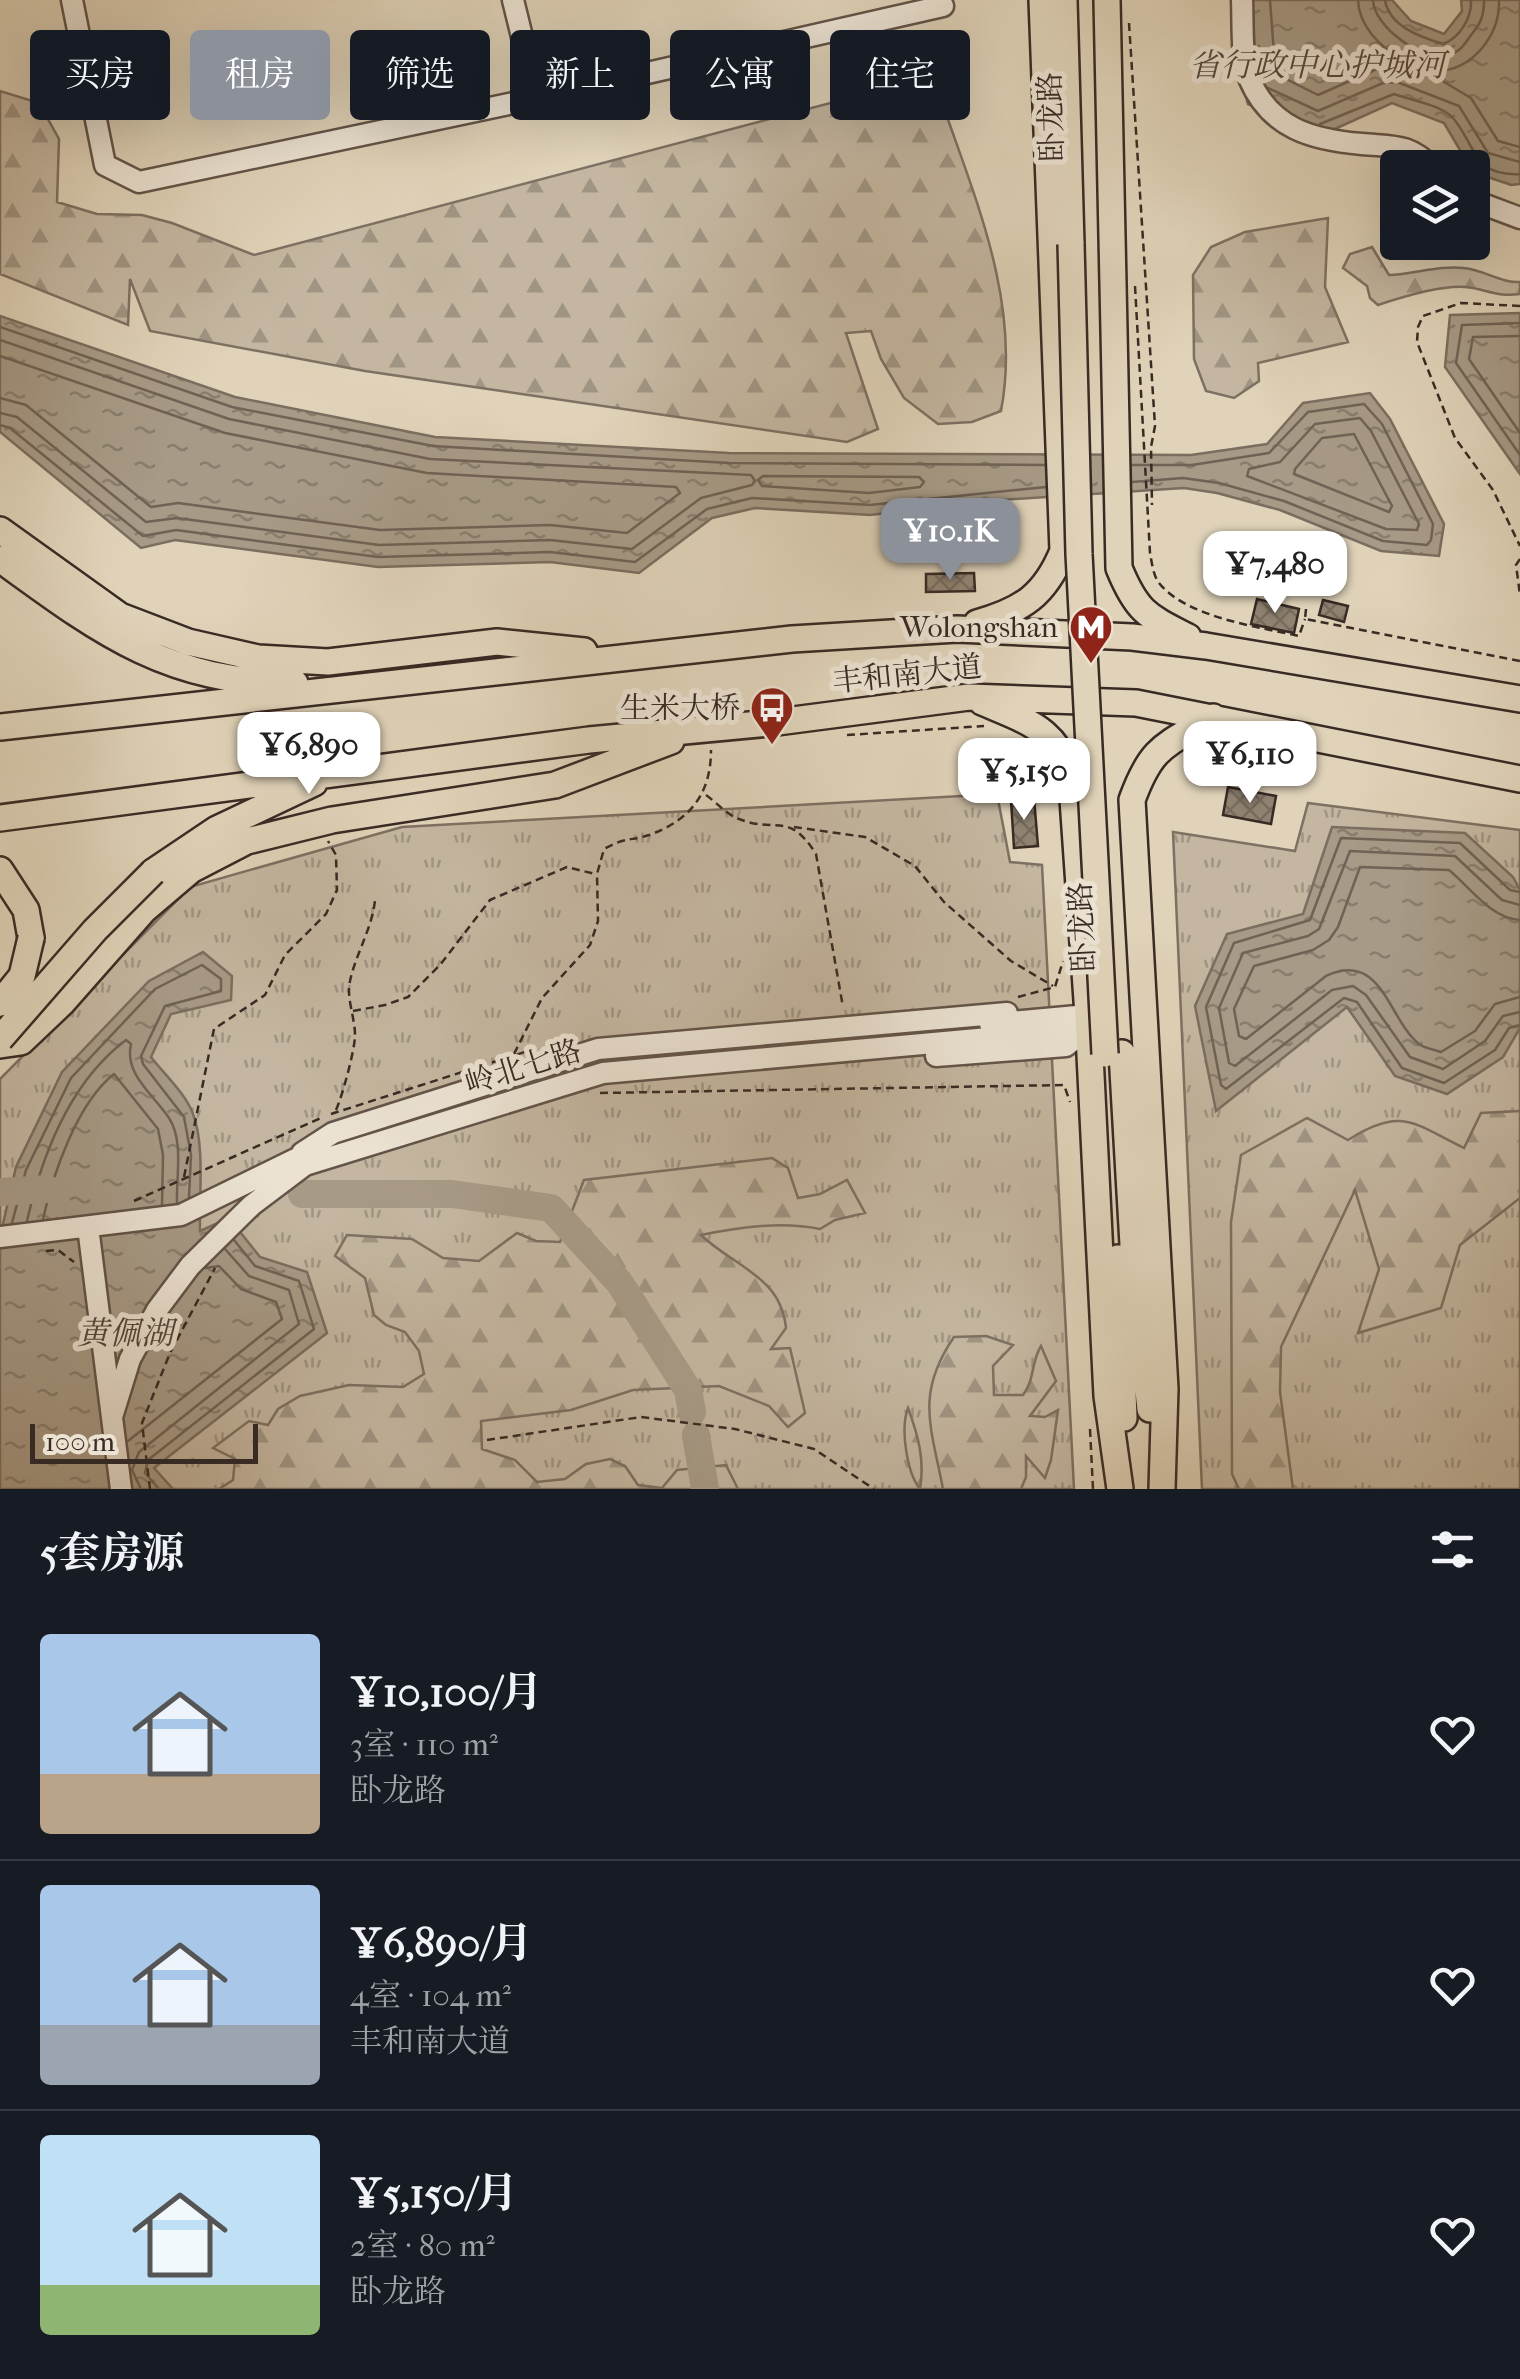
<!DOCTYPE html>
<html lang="zh">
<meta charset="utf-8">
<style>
:root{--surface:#171b24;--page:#242831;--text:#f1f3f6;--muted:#9ea1a6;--line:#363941;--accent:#8c9099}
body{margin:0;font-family:"IM FELL French Canon","Noto Serif SC",serif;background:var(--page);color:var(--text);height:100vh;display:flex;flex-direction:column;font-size:38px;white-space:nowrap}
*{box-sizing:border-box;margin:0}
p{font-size:32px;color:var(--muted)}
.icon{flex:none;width:55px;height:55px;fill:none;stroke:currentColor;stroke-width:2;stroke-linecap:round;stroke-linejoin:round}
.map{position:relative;height:1489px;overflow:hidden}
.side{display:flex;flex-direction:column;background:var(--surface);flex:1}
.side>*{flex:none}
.banner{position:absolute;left:30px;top:30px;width:1000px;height:90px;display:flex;gap:20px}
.fabs{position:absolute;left:1380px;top:150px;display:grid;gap:20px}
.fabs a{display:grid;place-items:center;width:110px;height:110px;border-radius:10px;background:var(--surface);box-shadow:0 10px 40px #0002;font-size:50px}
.scale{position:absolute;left:30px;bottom:25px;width:228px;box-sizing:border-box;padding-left:10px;border:5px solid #392a24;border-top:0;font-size:28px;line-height:35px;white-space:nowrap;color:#392a24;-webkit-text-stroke:8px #ebe2d2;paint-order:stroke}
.price{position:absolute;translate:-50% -85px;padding:0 22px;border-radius:20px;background:#fff;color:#222;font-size:32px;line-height:65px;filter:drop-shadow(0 2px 5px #0008)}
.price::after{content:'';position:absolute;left:50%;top:60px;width:30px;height:22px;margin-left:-15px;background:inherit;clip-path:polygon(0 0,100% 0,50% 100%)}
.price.selected{background:var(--accent);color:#fff}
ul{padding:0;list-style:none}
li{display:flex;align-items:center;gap:30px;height:250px;padding:0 40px}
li+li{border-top:2px solid var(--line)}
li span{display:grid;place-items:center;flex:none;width:280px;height:200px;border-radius:10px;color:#555}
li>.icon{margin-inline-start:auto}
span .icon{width:120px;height:120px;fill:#fffc;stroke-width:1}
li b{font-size:42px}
h2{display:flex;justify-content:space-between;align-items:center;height:120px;padding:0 40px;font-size:42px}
.chip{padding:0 35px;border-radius:10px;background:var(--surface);box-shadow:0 10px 40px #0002;font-size:35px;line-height:90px}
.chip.selected{background:var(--accent);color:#fff}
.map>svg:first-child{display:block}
</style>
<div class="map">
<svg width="1520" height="1489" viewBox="0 0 1520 1489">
<defs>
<pattern id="grass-tufts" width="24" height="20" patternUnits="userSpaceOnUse" patternTransform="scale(2.5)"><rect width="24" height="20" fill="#c4b6a0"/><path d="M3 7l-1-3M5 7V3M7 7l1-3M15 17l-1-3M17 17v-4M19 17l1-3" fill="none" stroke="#a09482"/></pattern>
<pattern id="forest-firs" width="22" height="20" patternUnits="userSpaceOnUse" patternTransform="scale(2.5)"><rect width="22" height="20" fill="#c4b6a0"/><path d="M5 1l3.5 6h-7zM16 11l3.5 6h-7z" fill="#a09482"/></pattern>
<pattern id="water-ripples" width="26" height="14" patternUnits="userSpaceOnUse" patternTransform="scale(2.5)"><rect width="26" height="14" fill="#a79a86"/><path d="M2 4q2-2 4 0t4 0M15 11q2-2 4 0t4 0" fill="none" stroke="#897e6d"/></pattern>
<pattern id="building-cross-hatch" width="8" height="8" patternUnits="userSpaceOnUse" patternTransform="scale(2.5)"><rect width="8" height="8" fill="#908271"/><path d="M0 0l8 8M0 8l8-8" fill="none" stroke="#776b5d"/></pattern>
</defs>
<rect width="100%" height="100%" fill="#e0d3b9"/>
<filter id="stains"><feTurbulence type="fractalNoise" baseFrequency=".002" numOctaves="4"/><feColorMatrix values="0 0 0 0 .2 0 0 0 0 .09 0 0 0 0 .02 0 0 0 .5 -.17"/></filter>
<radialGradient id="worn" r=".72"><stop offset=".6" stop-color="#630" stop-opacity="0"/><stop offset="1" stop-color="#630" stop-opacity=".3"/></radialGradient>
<path fill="url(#grass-tufts)" stroke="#7e7062" stroke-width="2.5" d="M997,794L1010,862L1042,865L1074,1489H0V1079L190,887L402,827Z
M1308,803L1520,830V1489H1202L1173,832L1295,851Z"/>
<path fill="url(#forest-firs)" stroke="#7e7062" stroke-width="2.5" d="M933,76C968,183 1023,296 1001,411L972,422L938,424L904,398L881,359L871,331L846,333L878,429L847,442L365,371L150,331L130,279L128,325L0,274V91L39,103L59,139L57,202L97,214L142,215L172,223L254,255Z
M1328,218L1325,287L1348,342L1258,363L1259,381L1234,398L1206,391L1194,359L1193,275L1211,247L1245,232Z
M1372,247L1389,275C1414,274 1440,265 1464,268C1484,270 1501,283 1520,282V294C1494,297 1487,289 1465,287C1440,285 1402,297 1378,305L1370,298L1367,286L1343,268L1350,254Z
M1520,1111V1198L1460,1245L1441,1308L1358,1333L1379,1269L1355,1190L1281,1347L1280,1392L1293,1489H1239L1232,1474L1231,1222L1241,1155L1307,1118L1348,1140C1401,1106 1413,1123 1464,1148L1481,1113Z
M772,1158L788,1168L798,1198L820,1194L847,1180L865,1213L835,1220L820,1229C782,1221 740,1227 701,1235C734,1267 781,1276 786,1328L771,1349L790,1348L805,1413L788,1427L769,1406L719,1386L633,1390L571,1410L481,1421L482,1449L515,1460L537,1482L565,1479L586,1464L610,1459L625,1466L638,1485L662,1488L677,1470L726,1465L738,1489H219L233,1480L235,1459L213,1448L249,1421L268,1425L278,1409L300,1396L349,1385L403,1387L424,1374L419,1351L405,1332L386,1325L374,1315L365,1278L335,1256L347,1235L412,1239L443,1258L479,1261L517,1233L536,1241L560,1242L584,1180Z
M986,1336L1013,1345L993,1366L994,1395H1023C1035,1379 1031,1362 1041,1346L1056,1381L1030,1416L1045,1417L1058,1410L1051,1460L1045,1478L1026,1456V1477L1021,1489H943C931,1426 915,1394 954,1337Z
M908,1408C918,1435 925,1460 920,1489C907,1473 900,1429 908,1408Z"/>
<path fill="url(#water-ripples)" stroke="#7b6d5f" stroke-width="2.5" d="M1233,0H1392L1411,21L1444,34L1462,11L1461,0H1520V184L1511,185L1473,172L1444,123L1392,103L1317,137L1248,104L1236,60Z
M1520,313V474L1445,367L1450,315Z
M0,316L235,397L435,437L729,453L1191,455L1267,444L1303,403L1370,393L1390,419L1444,524L1439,556L1381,551L1280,510L1217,493L1184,488L1000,500L870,515L755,508L712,518L639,573L550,562L378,567L175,540L141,548L0,432Z
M1332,827L1465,833L1513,877L1520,890V1028L1503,1057L1447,1094L1395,1076L1347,1007L1216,1111L1195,1006L1227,934L1303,914Z
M203,952L232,976L231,1000L171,1014L151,1057C164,1074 186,1094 193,1114C205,1144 199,1198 200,1231L229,1218L260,1257L307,1272L327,1333L154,1468L173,1489H0V1237L16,1167L62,1072L149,981Z"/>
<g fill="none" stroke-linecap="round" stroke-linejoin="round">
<path stroke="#706255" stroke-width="2.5" d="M1270,0L1274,54L1280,76L1318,95L1377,69L1402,63L1401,58C1379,47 1359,25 1358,0
M1373,0C1374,27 1421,61 1448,55C1459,53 1465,44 1471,35C1481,23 1484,16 1484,0
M1385,0C1389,26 1420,37 1443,44C1460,38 1472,17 1471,0
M1499,0C1500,35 1473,70 1437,71L1434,76L1471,98L1498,141L1520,147
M1268,88L1318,111L1383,83L1397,82L1459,106L1488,153L1520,162
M1320,124L1394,94C1411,100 1441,105 1453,118C1476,145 1473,177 1520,174
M1520,323L1462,325L1456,363L1520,455
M0,327L232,407L433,446L729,463L1045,465
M1520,336L1473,337L1469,359L1520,433
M0,340L229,419L430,459L751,475L755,481L752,485L701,498L632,549L550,540L379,545L177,518L146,522L17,417L0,413
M0,356L225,433L427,473L676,487L680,493L627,533L550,525L380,530L178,503L151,507L26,405L0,398
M1360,418L1371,431L1419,524L1417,530L1386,529L1247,476L1249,469L1280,462L1315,424Z
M0,425L10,428L143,536L176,530L378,557L550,552L635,562L707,509L752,498L870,505L1046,487
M1354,434L1392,506L1389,512L1294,474L1295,469L1322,438Z
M1132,465H1192L1269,453L1308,412L1364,404L1382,424L1433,524L1431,540L1427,545L1383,541L1284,501L1219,483L1183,478L1132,482
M763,476L919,477L924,482L920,487L869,493L762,486L758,480Z
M1520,892L1510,890L1460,843L1341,838L1310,920L1234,943L1206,1007L1221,1085L1226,1089L1344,998L1357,1002L1402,1068L1444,1083L1495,1050L1509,1028L1520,1025
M1520,905L1502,900L1455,856L1350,851L1319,929L1308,936L1243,953L1219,1008L1229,1063L1235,1066L1332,990L1353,986L1366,995L1410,1057L1443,1069L1485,1041L1503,1016L1520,1012
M1520,920C1490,918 1471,888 1449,870L1360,867L1338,927L1329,940L1313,950L1254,966L1234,1009L1239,1036L1246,1039L1326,976C1382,950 1388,1019 1419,1044C1424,1048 1435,1050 1441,1052L1475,1031L1495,1004L1520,997
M43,1219C53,1174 77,1103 114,1074L158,1129L163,1155L162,1205
M27,1221C42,1155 70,1082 126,1040L131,1044C124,1074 153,1094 169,1118C184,1141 176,1177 177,1203
M12,1223L26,1170L71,1078L155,989L202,965L221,979V991L165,1006L141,1056L143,1064L184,1117L191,1155L189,1197
M128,1441L282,1319L276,1302L241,1289L219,1266L206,1268
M141,1489L132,1470L139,1452L299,1324L289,1290L249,1276L225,1249
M159,1489L145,1473L148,1460L314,1329L299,1281L255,1266L234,1240"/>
<path stroke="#a79a86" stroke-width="28" d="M0,1192L47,1189
M302,1194H452L551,1208L619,1282L688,1390L692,1412
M696,1435L705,1489"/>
</g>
<path fill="url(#building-cross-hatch)" stroke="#392a24" stroke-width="2.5" d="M974,573L975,591L926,592V574Z
M1257,599L1299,609L1294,633L1251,624Z
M1323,600L1348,606L1344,622L1319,615Z
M1228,787L1276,796L1271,824L1223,815Z
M1034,798L1038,846L1014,848L1011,800Z"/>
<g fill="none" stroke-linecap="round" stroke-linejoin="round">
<g stroke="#635449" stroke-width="25">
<path id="minor" d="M72,0L105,165L139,182L537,98L943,6
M513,0L537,98
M1242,0C1243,21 1241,60 1249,78C1270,129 1313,140 1362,144C1394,147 1408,143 1433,168
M1472,200L1520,218
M990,1024L1088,1015
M936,1056L1066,1046L1086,1030
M302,1153L333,1133L598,1049L1007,1013
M88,1227L121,1489
M0,1237L181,1215L312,1151
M112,1417L130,1359L157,1310L190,1266L252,1205L305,1165L603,1073L1088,1029"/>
</g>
<g stroke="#392a24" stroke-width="30">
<path id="major" d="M1064,0L1071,244
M1107,0L1119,568C1137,612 1147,616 1188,637
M0,530L120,616L188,642L258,658L328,662L497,642L584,651
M0,559C99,631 166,683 295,683
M977,623C1023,610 1045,595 1063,551L1042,0
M982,702C1029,722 1061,730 1072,785L1088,1015L1107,1396L1120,1489
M0,727L792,639L957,629L1132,637L1206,646L1520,699
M0,818L589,740L770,723L969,697L1136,703L1520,779
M0,870L26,910L31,938
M153,872L217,829L314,783
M0,1045L21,1042L62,1003L144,910L191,870L247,841L332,820L555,785L671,741
M1122,1053L1134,1262L1150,1409
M1118,1258L1124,1418
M1162,1489L1165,1389L1132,800C1152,745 1165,746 1213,717"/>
</g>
<path stroke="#392a24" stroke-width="2.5" stroke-dasharray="8 5" stroke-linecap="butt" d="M1129,23L1155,426L1151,447L1152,505
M1135,286L1150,553C1152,563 1153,575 1159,583C1186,617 1258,627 1299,636L1305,619
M1520,306L1461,303L1423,316L1418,327L1417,342L1455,438L1493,490L1520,546
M1520,559L1516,565L1520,595
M1306,609L1305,619L1520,661
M847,735L984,726
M706,795C716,802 727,815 739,819C777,834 788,810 816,854L843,1007
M794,827L865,837L915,866L944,902L1011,961L1053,986
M1018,997L1055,987L1063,961
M353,1011L385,1005L408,997L440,965L490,900L567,867L595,874
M514,1054L542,998L590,945L598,921L597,874L604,849C625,837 631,841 649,835C691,820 711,793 711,750
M600,1093L1064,1085L1070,1102
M336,1110C342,1097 355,1050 355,1035C355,1018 346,997 350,981C356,953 372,929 375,900
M331,1114L528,1051
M184,1177L214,1029L265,995L285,955L326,914L337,890L336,855L328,841
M134,1201L323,1117
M46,1251L58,1250L74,1262
M1090,1429L1093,1489
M487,1440L641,1417L735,1429L814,1449L874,1489
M150,1489L142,1423L170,1353L215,1268"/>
<use href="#minor" stroke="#ebe2d2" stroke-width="20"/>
<use href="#major" stroke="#e0d3b9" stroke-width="25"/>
<g stroke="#392a24" stroke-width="30" stroke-linecap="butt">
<path id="major-bridge" d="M1071,244L1079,554L1105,1054
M0,1003L22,976L31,938
M0,1039L95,930L153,872"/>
</g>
<use href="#major-bridge" stroke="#e0d3b9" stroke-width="25"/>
</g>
<defs>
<g id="metro-pin" transform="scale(2.25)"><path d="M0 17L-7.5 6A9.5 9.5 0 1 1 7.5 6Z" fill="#8f2418" stroke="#ebe2d2"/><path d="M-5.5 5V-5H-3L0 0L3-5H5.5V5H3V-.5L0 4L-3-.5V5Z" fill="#fff"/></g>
<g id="bus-pin" transform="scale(2.25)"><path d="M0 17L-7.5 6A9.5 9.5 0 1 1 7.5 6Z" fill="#8f2418" stroke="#ebe2d2"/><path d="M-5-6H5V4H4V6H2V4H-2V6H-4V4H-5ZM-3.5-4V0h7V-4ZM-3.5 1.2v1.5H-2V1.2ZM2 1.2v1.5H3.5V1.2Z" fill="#fff"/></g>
</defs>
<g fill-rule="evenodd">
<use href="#metro-pin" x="1091" y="627"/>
<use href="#bus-pin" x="772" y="708"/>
</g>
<g text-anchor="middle" stroke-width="10" stroke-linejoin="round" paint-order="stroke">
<g font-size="30" fill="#392a24" stroke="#ebe2d2">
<text transform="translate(1051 117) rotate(-92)" y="10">卧龙路</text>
<text transform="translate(907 674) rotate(-6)" y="10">丰和南大道</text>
<text transform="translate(1082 927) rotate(-93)" y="10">卧龙路</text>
<text transform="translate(523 1067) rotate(-17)" y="10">岭北七路</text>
</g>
<g font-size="30" fill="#392a24" stroke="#ebe2d2" text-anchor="end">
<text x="1058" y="637">Wolongshan</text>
<text x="740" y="718">生米大桥</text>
</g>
<g font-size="32" font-style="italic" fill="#54463c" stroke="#ebe2d2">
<text x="1317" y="76">省行政中心护城河</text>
<text x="125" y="1344">黄佩湖</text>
</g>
</g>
<rect width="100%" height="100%" filter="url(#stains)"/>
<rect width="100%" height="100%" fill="url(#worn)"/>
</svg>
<div class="fabs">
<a><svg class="icon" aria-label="layers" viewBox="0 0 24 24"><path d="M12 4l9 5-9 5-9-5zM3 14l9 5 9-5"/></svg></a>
</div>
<div class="scale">100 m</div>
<b class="price selected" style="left:950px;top:583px">¥10.1K</b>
<b class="price" style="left:1275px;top:616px">¥7,480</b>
<b class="price" style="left:309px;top:797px">¥6,890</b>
<b class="price" style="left:1250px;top:806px">¥6,110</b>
<b class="price" style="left:1024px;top:823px">¥5,150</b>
<div class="banner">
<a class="chip">买房</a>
<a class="chip selected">租房</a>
<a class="chip">筛选</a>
<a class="chip">新上</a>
<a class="chip">公寓</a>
<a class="chip">住宅</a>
</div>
</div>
<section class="side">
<h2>5套房源<svg class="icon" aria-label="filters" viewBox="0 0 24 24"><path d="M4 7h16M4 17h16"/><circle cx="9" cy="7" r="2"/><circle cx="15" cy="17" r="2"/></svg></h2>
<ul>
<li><span style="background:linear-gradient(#a9c7e8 70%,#b9a48a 0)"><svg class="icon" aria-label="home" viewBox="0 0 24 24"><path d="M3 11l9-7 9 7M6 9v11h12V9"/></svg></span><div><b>¥10,100/月</b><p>3室 · 110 m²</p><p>卧龙路</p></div><svg class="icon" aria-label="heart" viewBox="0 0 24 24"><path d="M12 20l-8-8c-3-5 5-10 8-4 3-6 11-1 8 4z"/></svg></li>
<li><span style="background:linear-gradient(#a9c7e8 70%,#9aa5b1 0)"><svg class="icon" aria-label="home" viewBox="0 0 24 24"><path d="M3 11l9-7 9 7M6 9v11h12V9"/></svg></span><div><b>¥6,890/月</b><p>4室 · 104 m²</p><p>丰和南大道</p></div><svg class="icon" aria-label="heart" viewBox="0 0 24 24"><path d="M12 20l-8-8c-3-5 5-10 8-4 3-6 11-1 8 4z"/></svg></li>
<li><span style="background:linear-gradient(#bfe0f5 75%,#8fb573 0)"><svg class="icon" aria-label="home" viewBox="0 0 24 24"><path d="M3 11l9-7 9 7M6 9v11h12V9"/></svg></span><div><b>¥5,150/月</b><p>2室 · 80 m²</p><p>卧龙路</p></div><svg class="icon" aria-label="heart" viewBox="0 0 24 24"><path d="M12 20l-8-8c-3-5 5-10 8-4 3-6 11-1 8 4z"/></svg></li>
</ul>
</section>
